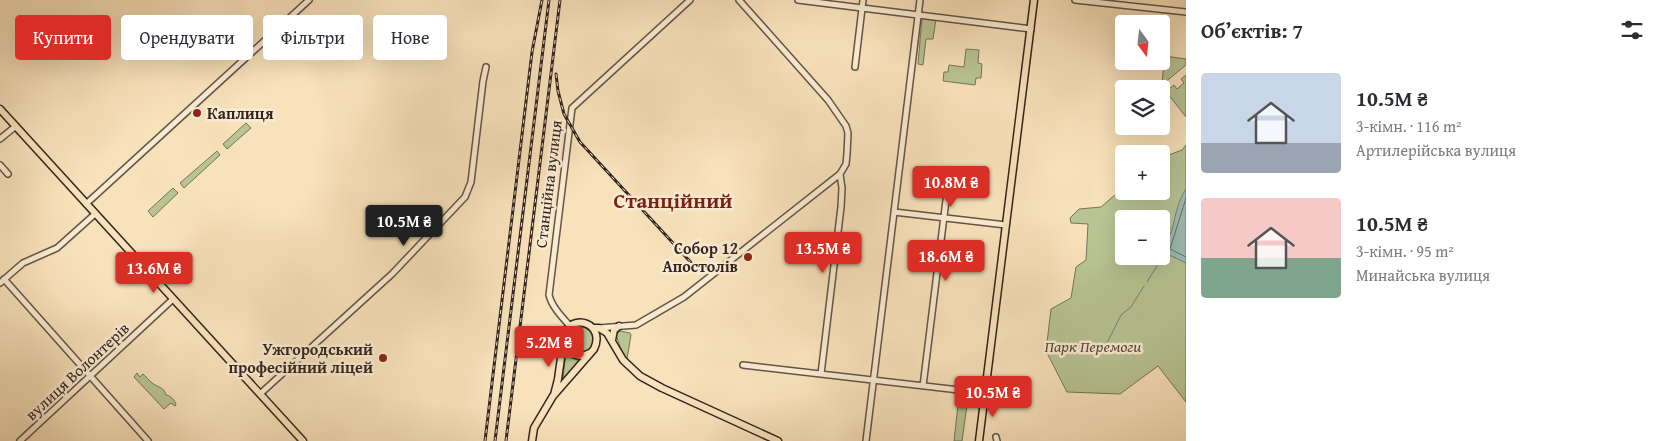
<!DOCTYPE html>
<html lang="uk">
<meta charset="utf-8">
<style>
:root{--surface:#fff;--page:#f7f7f7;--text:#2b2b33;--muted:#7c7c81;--accent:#d93025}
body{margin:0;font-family:"Gentium Book Plus",serif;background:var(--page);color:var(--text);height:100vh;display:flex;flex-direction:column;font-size:19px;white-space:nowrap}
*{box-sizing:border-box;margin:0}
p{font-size:16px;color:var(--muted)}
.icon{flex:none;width:28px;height:28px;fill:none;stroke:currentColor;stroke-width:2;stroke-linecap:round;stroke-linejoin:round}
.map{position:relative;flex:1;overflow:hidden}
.side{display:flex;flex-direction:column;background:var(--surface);width:475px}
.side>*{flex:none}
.top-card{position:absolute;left:15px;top:15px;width:475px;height:45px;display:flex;gap:10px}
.needle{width:32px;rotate:165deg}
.fabs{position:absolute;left:1115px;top:15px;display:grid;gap:10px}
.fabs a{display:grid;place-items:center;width:55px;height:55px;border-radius:5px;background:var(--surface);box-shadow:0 5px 20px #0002;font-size:25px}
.price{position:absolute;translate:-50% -42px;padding:0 11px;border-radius:5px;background:var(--accent);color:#fff;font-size:16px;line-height:32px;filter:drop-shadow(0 1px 2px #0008)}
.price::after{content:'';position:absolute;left:50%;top:30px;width:15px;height:11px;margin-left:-8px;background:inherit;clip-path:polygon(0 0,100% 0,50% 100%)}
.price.on{background:#222;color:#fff}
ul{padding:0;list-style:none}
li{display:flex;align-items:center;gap:15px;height:125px;padding:0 15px}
li span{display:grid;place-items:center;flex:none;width:140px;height:100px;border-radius:5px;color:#555}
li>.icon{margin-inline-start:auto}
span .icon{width:60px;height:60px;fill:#fffc;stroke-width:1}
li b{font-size:21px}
h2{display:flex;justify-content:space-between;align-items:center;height:60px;padding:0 15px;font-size:21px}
.chip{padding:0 18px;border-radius:5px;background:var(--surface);box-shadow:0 5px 20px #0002;font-size:18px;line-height:45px}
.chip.on{background:var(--accent);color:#fff}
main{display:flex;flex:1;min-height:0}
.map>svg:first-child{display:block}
</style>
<main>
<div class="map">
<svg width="1186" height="441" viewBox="0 0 1186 441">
<rect width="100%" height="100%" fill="#f8e2bb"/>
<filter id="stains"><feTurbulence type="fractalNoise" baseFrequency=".004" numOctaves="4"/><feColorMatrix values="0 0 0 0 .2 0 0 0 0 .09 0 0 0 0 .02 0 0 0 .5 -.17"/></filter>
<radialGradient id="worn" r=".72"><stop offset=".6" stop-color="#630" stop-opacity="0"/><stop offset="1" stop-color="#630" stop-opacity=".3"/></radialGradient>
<path fill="#b8c494" stroke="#757459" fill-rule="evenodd" d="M922,18L936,19L933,39H926L923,65L918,64Z
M966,49L979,50L978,63L982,64L981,78H976L975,85L943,81L944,72H948L949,65L964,67Z
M1165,56L1186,59V65L1164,83L1162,82Z
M1186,75V117L1168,94L1169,89L1174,85L1177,89L1184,83L1181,79Z
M246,123L251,128L227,149L223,144Z
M1186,145V402L1158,366L1120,394L1067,392L1046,351L1051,309L1071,298L1076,267L1086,260L1088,224L1071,223L1070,218L1079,209L1101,207L1124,187V191H1161V158L1182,150ZM1124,219H1161V256H1124Z
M217,151L220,155L184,188L180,183Z
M173,188L178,193L153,217L148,211Z
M567 340a13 13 0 1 1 26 0a13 13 0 1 1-26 0Z
M620,331L630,333L631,335L627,359L622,352L616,335Z
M566,354L579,361L564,379L563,378Z
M137,373L140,377L143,374C146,376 149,381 152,383C159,388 164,387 166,395C171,396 175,400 176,405L175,406L171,403L164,409L134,377Z
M959,396L968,398L962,441H954Z"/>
<path fill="#9dbdb3" stroke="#728077" d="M1186,189V263L1165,253C1166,243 1170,236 1173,226C1176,213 1178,201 1186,189Z"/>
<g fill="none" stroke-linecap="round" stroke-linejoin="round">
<path stroke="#687068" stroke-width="1" d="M1186,198L1170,249L1186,257"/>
<path stroke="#728077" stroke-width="1" d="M1147,282L1165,253
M1106,345L1121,315L1131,307L1144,286"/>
<g stroke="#645445" stroke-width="8">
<path id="minor" d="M798,0L1031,29
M1075,0L1186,12
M855,67L863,0
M0,139L16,126
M0,165L8,174
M86,204L309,0
M894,212L1006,225
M4,279L148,441
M0,283L23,263L57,248L95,214
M570,326C562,317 552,307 549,295L572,108L690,0
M599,328L636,325L684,297L840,174L846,164L847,154L848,133L846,126L828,100L739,0
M743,365L985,393
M821,374L841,207L842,188L840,174
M923,386L949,176
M260,394L392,274L465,197L471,182L483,81L486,67
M996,437L997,441
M20,441L173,299
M866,441L920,0"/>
</g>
<g stroke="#32241e" stroke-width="9">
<path id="major" d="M0,109L303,441
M593,328H599L607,333L623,360L640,376L662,388L778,441
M612,340L614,330L619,326
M554,395L558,379L563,344
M532,441L534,428L553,396L594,349C606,324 572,311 563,336C562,352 576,360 590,353
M979,441L1034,0"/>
</g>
<use href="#minor" stroke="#faecd3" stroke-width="5"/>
<use href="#major" stroke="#f8e2bb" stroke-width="6"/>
<g stroke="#32241e" stroke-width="3">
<path id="rail" d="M556,74L558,91L564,114L580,142L696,268
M485,441L532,52L542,0
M495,441L549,0
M506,441L560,0"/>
</g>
<use href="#rail" stroke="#faecd3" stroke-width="1" stroke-dasharray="4" stroke-linecap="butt"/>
</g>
<g fill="#8f2418" stroke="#faecd3" stroke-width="2">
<circle cx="197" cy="113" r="5"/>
<circle cx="748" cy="257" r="5"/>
<circle cx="383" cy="358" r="5"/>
</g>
<g text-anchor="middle" stroke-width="5" stroke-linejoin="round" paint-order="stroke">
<g font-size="16" font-weight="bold" fill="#32241e" stroke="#faecd3" text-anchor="end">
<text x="207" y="119" text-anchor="start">Каплиця</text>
<text x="738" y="254">Собор 12<tspan x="738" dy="18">Апостолів</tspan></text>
<text x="373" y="355">Ужгородський<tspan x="373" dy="18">професійний ліцей</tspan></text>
</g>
<g font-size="16" fill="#32241e" stroke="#faecd3">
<text transform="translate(548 184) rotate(-83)" y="6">Станційна вулиця</text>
<text transform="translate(77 371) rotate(-43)" y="6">вулиця Волонтерів</text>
</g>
<g font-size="16" font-style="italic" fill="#544c3c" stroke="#faecd3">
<text x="1093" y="352">Парк Перемоги</text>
</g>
<g font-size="21" font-weight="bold" fill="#7a1f14" stroke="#faecd3">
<text x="673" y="208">Станційний</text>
</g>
</g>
<rect width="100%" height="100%" filter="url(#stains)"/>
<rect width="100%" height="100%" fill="url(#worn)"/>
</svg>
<div class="fabs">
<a><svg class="needle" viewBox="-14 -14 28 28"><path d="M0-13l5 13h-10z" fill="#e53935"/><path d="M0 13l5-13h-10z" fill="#7c7c81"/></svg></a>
<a><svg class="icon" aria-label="layers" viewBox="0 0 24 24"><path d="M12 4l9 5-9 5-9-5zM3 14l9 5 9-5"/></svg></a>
<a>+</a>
<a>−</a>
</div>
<b class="price" style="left:951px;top:208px">10.8M ₴</b>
<b class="price on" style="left:404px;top:247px">10.5M ₴</b>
<b class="price" style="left:823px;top:274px">13.5M ₴</b>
<b class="price" style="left:946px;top:282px">18.6M ₴</b>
<b class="price" style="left:154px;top:294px">13.6M ₴</b>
<b class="price" style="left:549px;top:368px">5.2M ₴</b>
<b class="price" style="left:993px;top:418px">10.5M ₴</b>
<div class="top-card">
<a class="chip on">Купити</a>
<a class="chip">Орендувати</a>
<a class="chip">Фільтри</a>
<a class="chip">Нове</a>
</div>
</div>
<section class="side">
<h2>Об’єктів: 7<svg class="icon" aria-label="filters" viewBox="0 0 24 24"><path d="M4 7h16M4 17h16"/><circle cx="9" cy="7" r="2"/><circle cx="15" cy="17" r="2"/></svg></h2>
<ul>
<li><span style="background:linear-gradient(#c9d6e8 70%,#9aa5b1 0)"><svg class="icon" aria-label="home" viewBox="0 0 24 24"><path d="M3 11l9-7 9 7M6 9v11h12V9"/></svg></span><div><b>10.5M ₴</b><p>3-кімн. · 116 m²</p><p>Артилерійська вулиця</p></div></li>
<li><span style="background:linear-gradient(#f6c9c9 60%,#7fa58c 0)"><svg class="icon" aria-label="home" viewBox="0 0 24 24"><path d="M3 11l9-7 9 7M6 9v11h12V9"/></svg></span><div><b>10.5M ₴</b><p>3-кімн. · 95 m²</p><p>Минайська вулиця</p></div></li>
</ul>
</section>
</main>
